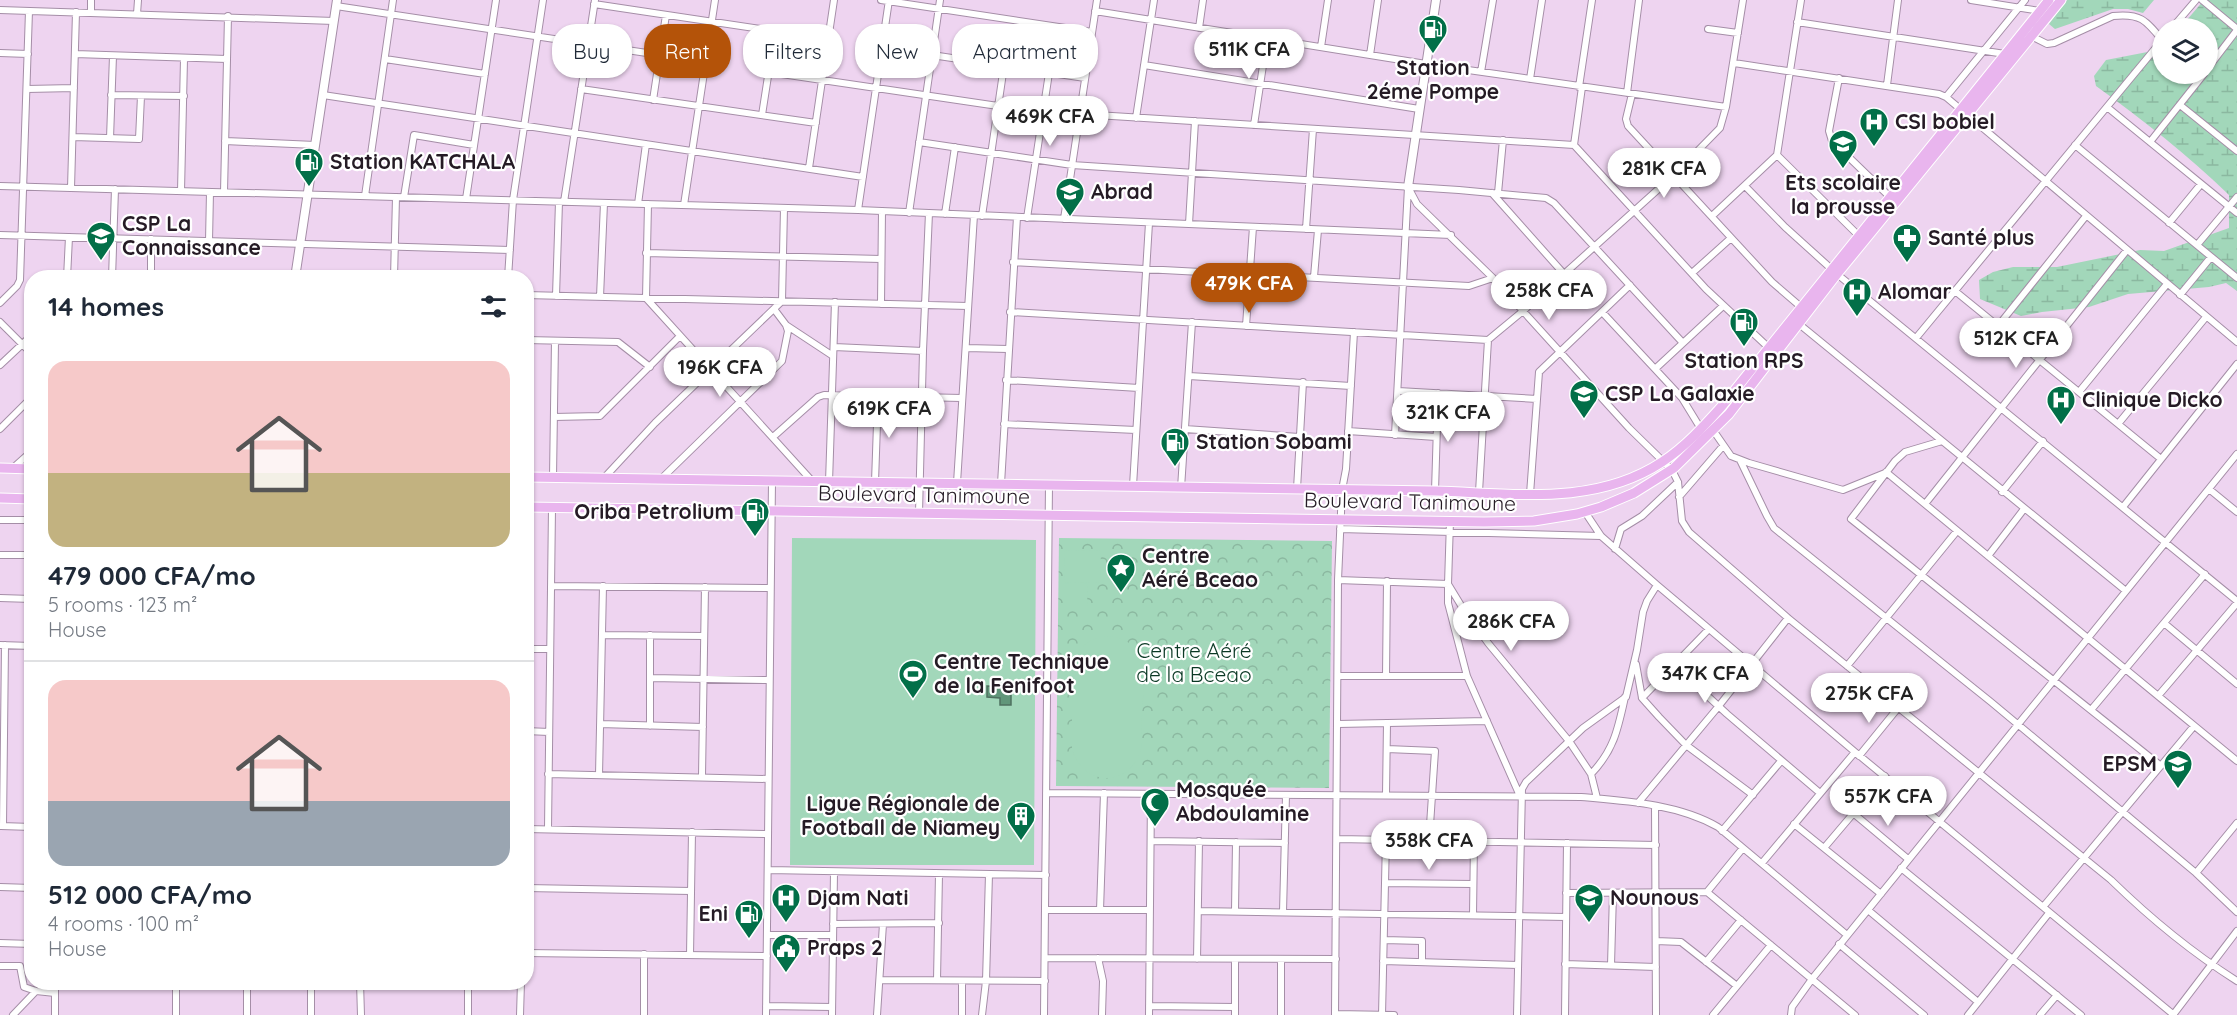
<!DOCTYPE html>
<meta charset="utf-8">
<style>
:root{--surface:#fff;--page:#f2f2f3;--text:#1f2937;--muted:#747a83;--line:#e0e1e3;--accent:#b45309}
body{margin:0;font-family:Quicksand,sans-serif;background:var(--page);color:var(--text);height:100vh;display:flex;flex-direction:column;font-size:22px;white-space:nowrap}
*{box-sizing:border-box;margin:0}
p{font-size:20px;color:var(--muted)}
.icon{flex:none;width:33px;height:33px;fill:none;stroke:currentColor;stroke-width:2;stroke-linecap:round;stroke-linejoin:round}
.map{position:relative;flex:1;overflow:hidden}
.details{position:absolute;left:24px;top:270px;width:510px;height:720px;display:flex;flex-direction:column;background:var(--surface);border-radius:24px;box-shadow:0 2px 4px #0004}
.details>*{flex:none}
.guide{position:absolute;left:552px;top:24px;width:570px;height:54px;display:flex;gap:12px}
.fabs{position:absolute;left:2152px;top:18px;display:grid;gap:12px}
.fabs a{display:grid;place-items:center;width:66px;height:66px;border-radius:50%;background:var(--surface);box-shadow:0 2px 4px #0004;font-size:30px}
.price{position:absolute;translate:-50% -51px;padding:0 14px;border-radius:21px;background:#fff;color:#222;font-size:20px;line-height:39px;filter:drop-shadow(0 2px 3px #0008)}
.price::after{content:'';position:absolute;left:50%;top:36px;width:18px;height:14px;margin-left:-9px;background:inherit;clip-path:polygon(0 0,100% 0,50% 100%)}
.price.selected{background:var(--accent);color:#fff}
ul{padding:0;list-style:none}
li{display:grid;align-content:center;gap:12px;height:318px;padding:0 24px}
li+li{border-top:2px solid var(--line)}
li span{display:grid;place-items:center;height:186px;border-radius:18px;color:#555}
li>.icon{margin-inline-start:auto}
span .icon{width:108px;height:108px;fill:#fffc;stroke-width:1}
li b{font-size:26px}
h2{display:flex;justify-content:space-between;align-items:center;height:72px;padding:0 24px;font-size:26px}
.pill{padding:0 21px;border-radius:24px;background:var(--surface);box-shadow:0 2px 4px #0004;font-size:21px;line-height:54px}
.pill.selected{background:var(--accent);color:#fff}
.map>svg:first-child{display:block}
</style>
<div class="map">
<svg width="2237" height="1015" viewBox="0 0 2237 1015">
<defs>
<pattern id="wetland-marsh" width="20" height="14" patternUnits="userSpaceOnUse" patternTransform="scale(1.5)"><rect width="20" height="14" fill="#a2d7ba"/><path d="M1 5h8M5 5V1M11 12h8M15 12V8" fill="none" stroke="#8bb8a0"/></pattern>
<pattern id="park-crowns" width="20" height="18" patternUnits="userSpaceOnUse" patternTransform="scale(1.5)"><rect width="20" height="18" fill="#a2d7ba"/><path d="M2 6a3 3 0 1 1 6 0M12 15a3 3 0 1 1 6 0" fill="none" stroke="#8bb8a0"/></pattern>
<pattern id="water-ripples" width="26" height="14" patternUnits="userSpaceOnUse" patternTransform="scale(1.5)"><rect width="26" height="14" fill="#61967a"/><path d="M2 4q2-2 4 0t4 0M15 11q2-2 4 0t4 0" fill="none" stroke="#507a64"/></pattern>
</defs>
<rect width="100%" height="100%" fill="#eed4f0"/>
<path fill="url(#wetland-marsh)" d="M2067,0H2154L2143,13L2128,9H2113L2055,29L2049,24Z
M2204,0H2237V291L2226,283L2209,287L2128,294L2089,307L2042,312L2021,316L1980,299L1979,280L1993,272L2013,267H2057L2140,250L2164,251L2229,228V195C2188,155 2143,120 2096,86L2094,76L2106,60L2163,49V74H2208V28H2180Z"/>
<path fill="url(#park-crowns)" d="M1059,538L1332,541L1329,788L1056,786Z"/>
<path fill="#a2d7ba" d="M792,538L1036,540L1034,865H790Z
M1065,550L1101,551L1100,583L1064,582Z
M1065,583L1088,584L1087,606H1065Z
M1109,636C1147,642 1144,667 1143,698C1142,715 1141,732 1141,750C1129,788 1083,787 1072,749V663C1079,646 1090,638 1109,636Z"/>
<path fill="url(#water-ripples)" stroke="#4f7160" stroke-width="1.5" d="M987,686L1011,687V705H1000V698L987,697Z"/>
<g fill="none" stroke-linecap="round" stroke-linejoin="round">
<g stroke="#a58ea7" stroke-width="8">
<path id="street" d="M881,0L1092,32
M1801,0L1777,155L1859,236
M1971,0L2040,11
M2202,0L2237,29
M594,4L828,39
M336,6L660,55
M0,10L334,21
M1095,11L1426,64L1726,107
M91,12V0
M137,14L138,0
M1797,22L2005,54
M1199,28L1203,0
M2172,28L2196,0
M1708,29L1738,33
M2031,36L2047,44L2054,43L2113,16C2140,13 2146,20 2162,40
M1321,47L1328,0
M0,53L28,54
M75,54L227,59
M932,55L1085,78
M1370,55L1378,0
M385,59L485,74
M1734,63L1939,94L1946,97L2237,342
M1144,65L1419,109
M2208,68L2237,30
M768,72L998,106
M1481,72L1493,0
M1839,78L1829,131L1832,141L1890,197
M1530,79L1542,0
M1887,85L1898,0
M1579,87L1592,0
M27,89L74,88
M581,89L816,123
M1627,93L1639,0
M1632,94L1626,119L1628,126L1772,282L1801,307
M111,95L184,96
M323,95L863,177
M1946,97L2025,0
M653,100L666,15
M2180,105L2237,151
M2107,107L2237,213
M1080,114L1574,145L1706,289L1768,347
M762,115L775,31
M1136,118L1154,0
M1254,125L1267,39
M73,137L139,139L141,96
M110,138L113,56
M225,141L315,145
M919,142L1072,165L1459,190L1546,198L1554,203L1683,343
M2150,142L2204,74
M1574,145L1582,87
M2075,145L2237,278
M809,168L834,0
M0,186L858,210L1451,235
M1745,186L1785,227L1837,274L2237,601
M1408,187L1417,204L1493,278L1629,428L1672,470L1678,482L1682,521L1689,532L1788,618L2111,880C2150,918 2191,952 2237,981
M71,188L76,12
M181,191L184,59
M224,192L228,16
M1492,193L1564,274
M1498,193L1503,140
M365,196L393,0
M404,197L414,135L474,145
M466,199L496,0
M564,202L595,0
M638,204L646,144
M648,204L646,298L812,481
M684,205L715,0
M858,210L889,0
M909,213L940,0
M945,214L955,147
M982,216L1004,66
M1712,216L1777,155
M1027,218L1049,73
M1064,219L1097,0
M2169,223L2201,184
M1189,224L1195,121
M1306,229L1313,129
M0,235L510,250
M209,241L210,192
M2197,245L2237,197
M646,253L881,259
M1013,262L1469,286L1493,278
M1692,273L1731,238
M1314,277L1318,230
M67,278L69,237
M112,278L115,189
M151,278V239
M394,278L396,197
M508,278L513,200L543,0
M1955,291L2161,459
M526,295L968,306
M2180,295L2211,257
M556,296L559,202
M600,297L604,203
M0,303L17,286L20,280L29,11
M881,304L882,211
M1010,312L1488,340L1523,311L1674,175L1720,128L1726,107L1743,0
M1602,312L1682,398L1701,429
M0,322L32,354
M1799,324L2126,591
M786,325L833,356
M1246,326L1253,227
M1998,326L2086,216
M1916,338L2163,39
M526,340L618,342L650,367
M834,347L923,351
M966,348L1008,349
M0,365L32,335
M1655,369L1723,306
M1189,376L1351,386
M1006,380L1139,388
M1398,391L1537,399
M2079,392L2167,284
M554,417L600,416L679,337
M1004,424L1136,430
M2118,424L2206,317
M0,429L32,397
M1185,429L1299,437
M1713,430L1731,456L1749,463L1843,490L1885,473
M1348,431L1436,437
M1395,435L1408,187
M773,437L818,397L824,395L962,398
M1942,441L1905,452L1895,461L1851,519L2161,766
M1740,460L1767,516L1774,528L1991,702L2196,873L2237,912
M13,468L32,451
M1886,472L2237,761
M553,477L555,341
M604,478L655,423L782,301L784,208
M661,479L782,361L788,331L786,325L774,309
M829,482L835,302
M875,482L878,395
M957,483L974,215
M1001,484L1017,217
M1133,486L1149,223
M1181,488L1192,322
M1297,489L1303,382
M2209,489L2237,512
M1435,491L1438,393
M1479,492L1488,340
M2002,492L2043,441
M1530,494L1539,372L1630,285
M1679,497L1723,446
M1925,504L2127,250
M2123,507L2237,364
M1585,512L1601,536L1657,585L1855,752L2174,1015
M919,513L923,351L929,213
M0,520H32
M1450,521L1448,584L1462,607L1488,643L1569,741L1591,774L1597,798
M1340,529L1601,536
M1615,549L1621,529L1642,516L1678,482
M0,555H32
M1988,556L2024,509
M1338,580L1448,584V603L1467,676L1520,796
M551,586L770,588
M0,598L32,599
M2164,623L2237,684
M602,635L704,636
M0,645L32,646
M526,649H550
M1636,664L1642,698L1659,717L1686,745L1753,795
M1674,665L1727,714L1820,793
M1847,666L1957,531
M1338,676H1467
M1386,676L1387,581
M650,678L769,680
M2158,696L2237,603
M1642,698L1709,629
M2091,710L2205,574
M600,724L703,727
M1338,724L1487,721
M650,726V635
M526,731L549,732
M1387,749L1435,751L1429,840
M1859,756L1898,708
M548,774L768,779
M1591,774C1614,750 1618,729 1625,697
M599,775L603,586
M702,776L705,587
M1046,793L1581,797C1626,801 1678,804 1718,827L1847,935
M1386,795L1387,723
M1638,803L1718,707L1788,618
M1655,806L1656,1015
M1853,813L1908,859
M1794,824L1881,894
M1,826L32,827
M3,826L5,645
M526,829L768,834
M548,829L552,508
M1722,831L1781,761
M1338,839L1656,845
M1151,841L1285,843
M1824,848L1885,776
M1762,863L1855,752
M1901,868L2081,1015
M768,870L1046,875
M2196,873L2237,823
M1385,883L1473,884
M0,887L32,888
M526,888L691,891
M1707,892L1743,848
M1566,893L1707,892L1855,1015
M2043,907L2194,726
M1045,910H1149
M1100,910L1104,793
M1868,910L1978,1002
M1198,911L1566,917
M1235,911L1236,842
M1283,912L1286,795
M1473,915L1474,841
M833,924L939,923
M767,935H833
M1384,940L1422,941V962
M1656,941L1681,942L1737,986
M0,943L32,944
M1839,944L1924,1015
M526,953L767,956
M690,955L692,832
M1045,958L1336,959
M1098,958L1103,981L1102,1015
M1197,959L1199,841
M1235,959V1015
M1383,961L1518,965
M1706,962L1741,920
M1565,964L1656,967
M1611,965L1613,893
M0,966H20L24,987L36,991L55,993
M880,980L1045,981
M937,980L939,874
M360,982L361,1015
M766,1006L832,1007
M1149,1006L1235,1007
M1335,1014L1394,1015
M13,1015L36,991
M55,1015V982
M176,1015V982
M247,1015V982
M311,1015V982
M468,1015V982
M520,1015L521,982
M644,1015V954
M766,1015L772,481
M832,1015L834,872
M877,1015L883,924
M962,1015V981
M982,1015L986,981L989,874
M1044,1015L1049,484
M1149,1015L1151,794
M1281,1015V959
M1335,1015L1338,580L1342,490L1346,469L1354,332
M1382,1015L1386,839
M1517,1015L1522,789L1526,782L1583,728L1626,697L1637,650L1643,612L1647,601L1657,585
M1565,1015L1567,843
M1713,1015L1771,945
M1791,1015L1792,1007L1812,979L2237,454
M1968,1015L2049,913
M2040,1015L2057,995
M2173,1015L2237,931"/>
</g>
<g stroke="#a58ea7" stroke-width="10">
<path id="secondary" d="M1408,187L1436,0
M295,278L337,0"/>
</g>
<g stroke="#fff" stroke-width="11">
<path id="primary" d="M0,468L32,469
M526,477L1435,491C1511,493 1594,507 1662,462C1685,447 1704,426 1722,406L2049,0
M0,498L32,499
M526,507L1484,522L1534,521L1577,514L1601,507L1634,493L1674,468L1729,414L1837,274L2061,0"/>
</g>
<use href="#street" stroke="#fff" stroke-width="6"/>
<use href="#secondary" stroke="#fff" stroke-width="8"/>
<use href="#primary" stroke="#e9b5ee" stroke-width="9"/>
</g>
<defs>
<g id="fuel-pin" transform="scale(1.5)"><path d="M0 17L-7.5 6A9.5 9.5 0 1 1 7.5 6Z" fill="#026f48" stroke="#fff"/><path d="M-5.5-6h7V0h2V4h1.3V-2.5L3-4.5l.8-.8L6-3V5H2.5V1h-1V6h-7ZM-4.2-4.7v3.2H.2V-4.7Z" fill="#fff"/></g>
<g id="hospital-pin" transform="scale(1.5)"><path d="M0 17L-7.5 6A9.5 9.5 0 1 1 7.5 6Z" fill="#026f48" stroke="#fff"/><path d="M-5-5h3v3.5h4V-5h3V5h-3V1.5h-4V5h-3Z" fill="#fff"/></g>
<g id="school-pin" transform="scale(1.5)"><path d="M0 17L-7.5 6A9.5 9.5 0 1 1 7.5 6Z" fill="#026f48" stroke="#fff"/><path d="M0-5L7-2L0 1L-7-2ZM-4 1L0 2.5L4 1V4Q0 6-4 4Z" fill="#fff"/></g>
<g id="pharmacy-pin" transform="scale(1.5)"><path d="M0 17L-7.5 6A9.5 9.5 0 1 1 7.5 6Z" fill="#026f48" stroke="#fff"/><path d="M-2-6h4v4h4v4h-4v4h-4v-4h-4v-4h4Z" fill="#fff"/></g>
<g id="sight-pin" transform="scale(1.5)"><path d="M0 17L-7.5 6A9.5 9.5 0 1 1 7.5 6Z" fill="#026f48" stroke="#fff"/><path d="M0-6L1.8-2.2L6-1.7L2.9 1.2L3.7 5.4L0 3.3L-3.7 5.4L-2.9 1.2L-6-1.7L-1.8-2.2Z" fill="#fff"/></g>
<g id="stadium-pin" transform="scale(1.5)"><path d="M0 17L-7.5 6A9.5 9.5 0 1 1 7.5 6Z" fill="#026f48" stroke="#fff"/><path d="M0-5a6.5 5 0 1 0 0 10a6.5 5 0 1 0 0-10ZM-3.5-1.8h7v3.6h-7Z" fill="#fff"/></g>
<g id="university-pin" transform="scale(1.5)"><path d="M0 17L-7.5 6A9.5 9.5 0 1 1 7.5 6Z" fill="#026f48" stroke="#fff"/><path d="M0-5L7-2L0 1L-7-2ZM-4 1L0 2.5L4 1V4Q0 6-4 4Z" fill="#fff"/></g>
<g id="mosque-pin" transform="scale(1.5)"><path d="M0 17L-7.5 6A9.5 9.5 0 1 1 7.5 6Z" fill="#026f48" stroke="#fff"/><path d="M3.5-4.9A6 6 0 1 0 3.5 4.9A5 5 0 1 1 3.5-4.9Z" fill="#fff"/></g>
<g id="building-pin" transform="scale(1.5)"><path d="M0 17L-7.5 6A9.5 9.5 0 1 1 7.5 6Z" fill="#026f48" stroke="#fff"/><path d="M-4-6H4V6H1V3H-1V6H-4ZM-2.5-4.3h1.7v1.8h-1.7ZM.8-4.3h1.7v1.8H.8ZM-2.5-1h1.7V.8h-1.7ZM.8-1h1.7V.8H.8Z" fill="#fff"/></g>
<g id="civic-pin" transform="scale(1.5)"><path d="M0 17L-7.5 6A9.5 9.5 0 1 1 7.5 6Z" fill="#026f48" stroke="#fff"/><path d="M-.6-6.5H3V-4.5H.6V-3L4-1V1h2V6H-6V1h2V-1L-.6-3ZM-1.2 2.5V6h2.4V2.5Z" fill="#fff"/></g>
</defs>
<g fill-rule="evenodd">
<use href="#fuel-pin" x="1433" y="29"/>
<use href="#hospital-pin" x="1874" y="122"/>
<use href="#school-pin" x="1843" y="144"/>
<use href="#fuel-pin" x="309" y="162"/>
<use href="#school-pin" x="1070" y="192"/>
<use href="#school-pin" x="101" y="236"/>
<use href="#pharmacy-pin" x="1907" y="238"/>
<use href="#hospital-pin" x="1857" y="292"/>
<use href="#fuel-pin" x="1744" y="322"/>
<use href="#school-pin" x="1584" y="394"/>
<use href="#hospital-pin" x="2061" y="400"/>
<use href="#fuel-pin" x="1175" y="442"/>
<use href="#fuel-pin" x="755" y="512"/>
<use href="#sight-pin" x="1121" y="568"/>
<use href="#stadium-pin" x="913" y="674"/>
<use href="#university-pin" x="2178" y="764"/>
<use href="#mosque-pin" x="1155" y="802"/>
<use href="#building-pin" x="1021" y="816"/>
<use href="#hospital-pin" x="786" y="898"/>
<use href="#school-pin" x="1589" y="898"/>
<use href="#fuel-pin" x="749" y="914"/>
<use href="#civic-pin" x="786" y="948"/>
</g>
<g text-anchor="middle" stroke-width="4.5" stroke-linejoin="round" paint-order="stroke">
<g font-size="21" font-weight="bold" fill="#251b25" stroke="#fff" text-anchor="start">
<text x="1433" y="75" text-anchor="middle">Station<tspan x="1433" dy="24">2éme Pompe</tspan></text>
<text x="1895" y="129">CSI bobiel</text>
<text x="330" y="169">Station KATCHALA</text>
<text x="1843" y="190" text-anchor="middle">Ets scolaire<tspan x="1843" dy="24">la prousse</tspan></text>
<text x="1091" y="199">Abrad</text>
<text x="122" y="231">CSP La<tspan x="122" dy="24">Connaissance</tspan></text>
<text x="1928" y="245">Santé plus</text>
<text x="1878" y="299">Alomar</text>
<text x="1744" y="368" text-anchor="middle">Station RPS</text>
<text x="1605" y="401">CSP La Galaxie</text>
<text x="2082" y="407">Clinique Dicko</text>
<text x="1196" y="449">Station Sobami</text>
<text x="734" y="519" text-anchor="end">Oriba Petrolium</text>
<text x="1142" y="563">Centre<tspan x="1142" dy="24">Aéré Bceao</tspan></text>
<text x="934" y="669">Centre Technique<tspan x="934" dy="24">de la Fenifoot</tspan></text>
<text x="2157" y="771" text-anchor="end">EPSM</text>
<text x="1176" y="797">Mosquée<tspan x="1176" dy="24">Abdoulamine</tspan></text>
<text x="1000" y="811" text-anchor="end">Ligue Régionale de<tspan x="1000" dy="24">Football de Niamey</tspan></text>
<text x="807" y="905">Djam Nati</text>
<text x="1610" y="905">Nounous</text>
<text x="728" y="921" text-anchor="end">Eni</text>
<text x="807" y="955">Praps 2</text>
</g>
<g font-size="21" fill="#251b25" stroke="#fff">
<text transform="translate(924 495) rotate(1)" y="7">Boulevard Tanimoune</text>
<text transform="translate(1410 502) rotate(1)" y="7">Boulevard Tanimoune</text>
</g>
<g font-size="21" fill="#0b3925" stroke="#fff">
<text x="1194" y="658">Centre Aéré<tspan x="1194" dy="24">de la Bceao</tspan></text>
</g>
</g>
</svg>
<div class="fabs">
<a><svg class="icon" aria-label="layers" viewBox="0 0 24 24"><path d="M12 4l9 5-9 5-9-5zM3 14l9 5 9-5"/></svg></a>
</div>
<b class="price" style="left:1249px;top:80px">511K CFA</b>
<b class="price" style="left:1050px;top:147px">469K CFA</b>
<b class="price" style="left:1664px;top:199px">281K CFA</b>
<b class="price selected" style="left:1249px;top:314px">479K CFA</b>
<b class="price" style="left:1549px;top:321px">258K CFA</b>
<b class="price" style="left:2016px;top:369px">512K CFA</b>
<b class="price" style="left:720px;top:398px">196K CFA</b>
<b class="price" style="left:889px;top:439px">619K CFA</b>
<b class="price" style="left:1448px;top:443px">321K CFA</b>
<b class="price" style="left:1511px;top:652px">286K CFA</b>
<b class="price" style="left:1705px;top:704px">347K CFA</b>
<b class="price" style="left:1869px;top:724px">275K CFA</b>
<b class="price" style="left:1888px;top:827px">557K CFA</b>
<b class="price" style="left:1429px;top:871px">358K CFA</b>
<div class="guide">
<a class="pill">Buy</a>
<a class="pill selected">Rent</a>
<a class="pill">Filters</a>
<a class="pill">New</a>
<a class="pill">Apartment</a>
</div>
<section class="details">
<h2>14 homes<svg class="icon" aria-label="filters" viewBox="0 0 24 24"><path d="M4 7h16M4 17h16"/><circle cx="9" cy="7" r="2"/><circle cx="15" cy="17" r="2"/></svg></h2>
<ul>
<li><span style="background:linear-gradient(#f6c9c9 60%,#c2b280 0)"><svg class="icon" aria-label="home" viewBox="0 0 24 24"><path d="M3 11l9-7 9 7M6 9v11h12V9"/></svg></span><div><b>479 000 CFA/mo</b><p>5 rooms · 123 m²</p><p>House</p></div></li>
<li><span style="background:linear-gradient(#f6c9c9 65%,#9aa5b1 0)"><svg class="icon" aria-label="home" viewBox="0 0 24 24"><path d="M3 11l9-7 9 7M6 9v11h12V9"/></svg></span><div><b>512 000 CFA/mo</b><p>4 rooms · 100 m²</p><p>House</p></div></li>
</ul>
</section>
</div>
